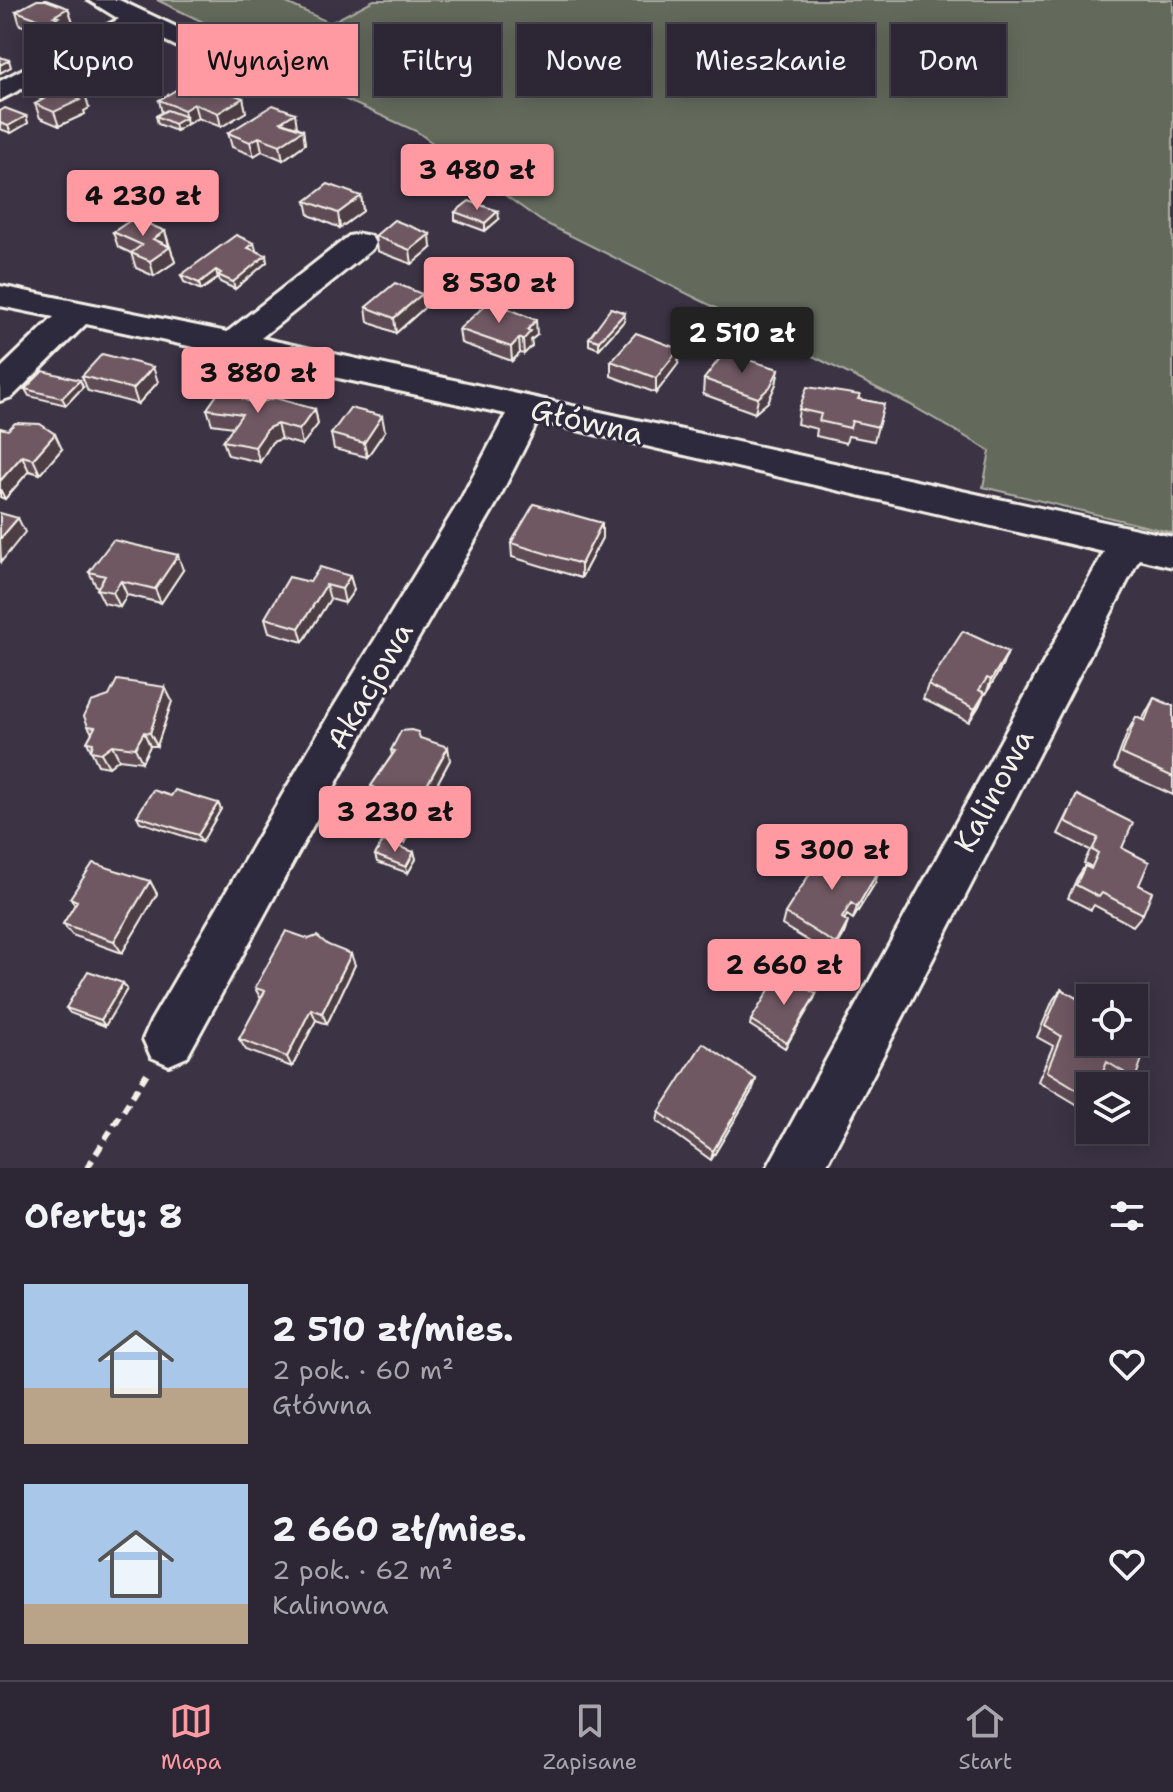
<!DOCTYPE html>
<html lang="pl">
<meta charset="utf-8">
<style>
:root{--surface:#2d2634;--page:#393240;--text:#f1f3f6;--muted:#a7a5ac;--line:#48434f;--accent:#ff9aa2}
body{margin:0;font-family:"Shantell Sans",sans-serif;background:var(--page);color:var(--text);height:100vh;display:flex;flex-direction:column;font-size:30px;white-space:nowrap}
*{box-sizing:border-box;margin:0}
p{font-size:26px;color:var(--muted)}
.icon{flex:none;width:44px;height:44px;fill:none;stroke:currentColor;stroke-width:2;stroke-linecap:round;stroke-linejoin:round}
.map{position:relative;height:1168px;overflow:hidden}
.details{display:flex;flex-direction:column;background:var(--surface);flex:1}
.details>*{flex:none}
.top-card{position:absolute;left:24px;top:24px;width:1126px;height:72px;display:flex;gap:16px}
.buttons{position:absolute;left:1076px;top:984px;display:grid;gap:16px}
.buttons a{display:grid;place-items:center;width:72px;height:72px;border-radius:0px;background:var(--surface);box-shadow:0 4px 20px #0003,0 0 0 2px var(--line);font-size:40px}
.price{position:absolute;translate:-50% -68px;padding:0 18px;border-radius:8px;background:var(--accent);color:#111;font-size:26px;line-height:52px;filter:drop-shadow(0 2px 4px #0008)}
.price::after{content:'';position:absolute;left:50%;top:48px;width:24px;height:18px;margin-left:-12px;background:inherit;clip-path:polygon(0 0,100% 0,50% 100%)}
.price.on{background:#222;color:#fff}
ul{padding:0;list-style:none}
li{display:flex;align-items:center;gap:24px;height:200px;padding:0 24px}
li span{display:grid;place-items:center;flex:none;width:224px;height:160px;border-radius:0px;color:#555}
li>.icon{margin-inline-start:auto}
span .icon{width:96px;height:96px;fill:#fffc;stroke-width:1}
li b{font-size:34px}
h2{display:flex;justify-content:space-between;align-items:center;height:96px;padding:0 24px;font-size:34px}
.chip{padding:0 28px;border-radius:0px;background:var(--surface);box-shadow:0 4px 20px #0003,0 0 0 2px var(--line);font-size:28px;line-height:72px}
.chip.on{background:var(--accent);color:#111}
.menu{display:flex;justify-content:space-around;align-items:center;height:112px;border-top:2px solid var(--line);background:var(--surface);font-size:22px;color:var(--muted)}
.menu a{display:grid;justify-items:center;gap:4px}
.menu .on{color:var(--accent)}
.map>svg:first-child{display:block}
</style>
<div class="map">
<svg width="1173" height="1168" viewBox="0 0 1173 1168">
<rect width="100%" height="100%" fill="#3c3345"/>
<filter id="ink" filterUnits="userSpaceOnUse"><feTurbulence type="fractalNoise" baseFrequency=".0125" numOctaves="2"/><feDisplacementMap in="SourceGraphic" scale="16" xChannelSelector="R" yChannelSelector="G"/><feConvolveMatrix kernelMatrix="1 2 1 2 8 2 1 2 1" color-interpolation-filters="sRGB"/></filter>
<g filter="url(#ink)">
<path fill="#636a5c" stroke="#acaea2" stroke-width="2" d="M157,0H280L330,23L374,0H1173V533L983,487L990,451L909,404L541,221L416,131L342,98L272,55Z"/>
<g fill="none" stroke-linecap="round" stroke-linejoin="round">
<g stroke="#f4f1e8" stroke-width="6">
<path id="minor" d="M88,0H119L251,62L255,68L242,76L233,74L139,28L0,100V81L119,19Z
M360,234L371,236L375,243L371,250L261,338L1173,537V567L1139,559L825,1168H767L1104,552L538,421L496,504L363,734L187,1057L169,1065L151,1057L143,1039L151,1021L333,708L461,499L506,414L86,324L12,397L0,401V369L54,317L0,306V286L227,332L349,236Z"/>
</g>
<path stroke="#f4f1e8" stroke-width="6" stroke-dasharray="10 7" stroke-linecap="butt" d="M87,1168L149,1070"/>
<use href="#minor" fill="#2f2a3d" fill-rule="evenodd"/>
</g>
<path fill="#5f4c55" stroke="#f4f1e8" stroke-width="2" d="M68,8L73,22L62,27L63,31L53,36L20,25L16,11Z
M155,60L160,75L144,83L130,78L114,88L97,81L93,67Z
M211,94L243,98L246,112L221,127L198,118L176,131L158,124L156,116L162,113L159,100Z
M40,98L89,108L84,111L85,114L59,126L40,118L35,104L41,101Z
M0,111L26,116L28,123L11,133L0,129Z
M297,127L303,130L305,144L283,160L262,151L254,156L232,147L228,133Z
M361,196L363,211L340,228L309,215L306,201Z
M455,212L499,219L485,231L455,220Z
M165,231L175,262L154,276L136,268L131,253L118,247L113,232Z
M375,236L431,248L412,264L377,251Z
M256,250L255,251L267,262L235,289L220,282L219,278L201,290L184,282L181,275Z
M366,307L424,308L396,333L368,322Z
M624,321L599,349L589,345V338Z
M459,329L537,335L531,340L532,346L524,354L520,353L512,361L461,343Z
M611,361L678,364L656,393L611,376Z
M779,369L776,384L768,402L755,413L703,394L704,379Z
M82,376L158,382L138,404L88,391Z
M83,387L66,405L29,396L25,389Z
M859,399L884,404L874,441L848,436L846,443L816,436L817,429L797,424L799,409Z
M252,402L256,404L315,409L318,424L302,445L281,439L272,442L260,462L228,455L223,441L233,427L212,424L207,409Z
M0,428L62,449L40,474L29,471L5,499L0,497Z
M385,431L367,457L334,449L331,434Z
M602,523V538L581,578L512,557L511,543Z
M183,570L161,603L127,595L120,607L104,603L97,589L98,587L96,586L89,572Z
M350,576L354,590L345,603L330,599L303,642L269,632L265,618L310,582Z
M1008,652L1002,666L986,694L984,693L979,706L969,722L923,699L928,685Z
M1154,698L1173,706V795L1114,768L1128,731L1136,717L1142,720Z
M172,701L157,746H150L142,762L119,759L109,767L98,765L87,742L92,733L88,726Z
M420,738L450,760L405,843L362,828L358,815L372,791L371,786L392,755L391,750Z
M1077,795L1122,848L1139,885L1143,914L1133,926L1094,905L1091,910L1068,898L1077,878L1085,866L1089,868L1090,866L1084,863L1090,850L1058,834Z
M218,803L221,809L202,842L140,822L137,816Z
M414,852L416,859L408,873L377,862L375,855Z
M150,881L157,894L122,953L72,935L63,924L75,905L70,898Z
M875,883L853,919L847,915L844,920V934L832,955L782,925L785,913Z
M328,945L355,965L327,1024L316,1020L292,1067L246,1050L239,1039L261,999L255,988Z
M123,983L127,989L105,1026L70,1013L66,1008Z
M1061,989L1076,998L1080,993L1135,1079L1127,1086H1120L1102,1075L1090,1086V1100L1083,1108L1038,1081L1053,1046L1037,1037L1053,1000Z
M816,994L785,1048L750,1025L751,1020Z
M756,1079L753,1089L711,1160L657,1121L659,1112Z"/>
<path fill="#4e3e45" stroke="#f4f1e8" stroke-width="2" d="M68,8L73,22L62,27L63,31L53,36L49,23L54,16Z
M152,50L160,75L144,83L140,69L142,56Z
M9,60L11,67L0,73V65Z
M126,64L130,78L114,88L110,74Z
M85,94L89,108L84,111L85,114L59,126L54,112Z
M243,98L246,112L221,127L218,113Z
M194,104L198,118L187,124L184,110Z
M295,113L297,127L281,122Z
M26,116L28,123L11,133L8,126Z
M186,117L187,124L176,131L174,124Z
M303,130L305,144L283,160L280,145Z
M259,137L262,151L254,156L250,142Z
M361,196L363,211L340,228L338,213Z
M498,211L499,219L485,231V223Z
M165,231L169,246L153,239Z
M430,234L431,248L412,264L410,250Z
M254,243L256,250L249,255L248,248Z
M170,247L175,262L154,276L150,261Z
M266,255L267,262L235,289L233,282Z
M216,270L218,278L201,290L199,283Z
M422,294L424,308L396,333L394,318Z
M625,313L624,321L599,349V341Z
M536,320L537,335L531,340L532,346L524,354L523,340L527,330Z
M519,338L520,353L512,361L511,347Z
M679,349L678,364L656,393V378Z
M153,367L158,382L138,404L133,389Z
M779,369L776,384L768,402L755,413L758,398Z
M80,380L83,387L66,405L62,398Z
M249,392L253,406L243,399Z
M315,409L318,424L302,445L299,430Z
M382,416L385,431L367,457L364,443Z
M277,424L281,439L272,442L260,462L255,447L268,428Z
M55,434L62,449L40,474L33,459Z
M22,456L29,471L5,499L0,489V481Z
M18,518L25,532L1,562L0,539Z
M602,523V538L581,578V564Z
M178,555L183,570L161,603L155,589Z
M350,576L354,590L345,603L342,589Z
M121,581L127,595L120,607L113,592Z
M326,585L330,599L303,642L299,628Z
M1008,652L1002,666L986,694L991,680Z
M165,687L172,701L157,746L150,733Z
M985,693L979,706L969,722L975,709Z
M144,732L150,746L142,762L135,748Z
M112,745L119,759L109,767L101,753Z
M448,747L450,760L405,843L402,830Z
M218,803L221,809L202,842L198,835Z
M414,852L416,859L408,873L406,867Z
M879,870L875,883L853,919L857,907Z
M150,881L157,894L122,953L114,941Z
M848,922L844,934L832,955L836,944Z
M351,954L355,965L327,1024L322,1013Z
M123,983L127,989L105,1026L101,1020Z
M816,994L814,999L785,1048L787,1043Z
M311,1009L316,1020L292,1067L287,1057Z
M756,1079L753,1089L711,1160L713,1151Z"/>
<path fill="#6f5863" stroke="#f4f1e8" stroke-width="2" d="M37,0H46L68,8L54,16L59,17L49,23L16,11Z
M135,44L152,50L142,56L156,61L140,69L126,64L110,74L93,67L120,47L125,49Z
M0,57L9,60L0,65Z
M186,84L211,94L220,89L243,98L218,113L194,104L184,110L159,100Z
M66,87L85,94L77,98L80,100L54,112L35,104L44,99L40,98Z
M273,105L295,113L281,122L303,130L280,145L259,137L250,142L228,133Z
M5,108L26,116L8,126L0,123V111Z
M167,110L186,117L174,124L156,116Z
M328,184L361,196L338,213L306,201Z
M469,201L498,211L485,223L455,212Z
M134,218L165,231L153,239L170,247L150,261L131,253L142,245L113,232Z
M394,220L430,234L410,250L375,236Z
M236,235L254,243L248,248L266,255L233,282L218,275L221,273L216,270L199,283L181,275Z
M395,283L422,294L394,318L366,307Z
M490,301L536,320L527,330L531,331L523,340L519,338L511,347L459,329Z
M611,308L625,313L599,341L589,338Z
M636,333L679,349L656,378L611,361Z
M724,353L779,369L770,387L758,398L704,379Z
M102,354L153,367L133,389L82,376Z
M43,371L80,380L62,398L25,389Z
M223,386L249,392L243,399L256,404L275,398L315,409L299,430L277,424L268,428L255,447L223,441L242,414L207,409Z
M807,387L860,395L858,399L884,404L878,427L852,421L850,428L819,421L821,414L799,409Z
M350,408L382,416L364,443L331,434Z
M15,423L40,424L55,434L33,459L22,456L0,481V428L8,430Z
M534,504L602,523L581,564L511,543Z
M0,513L18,518L0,539Z
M113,540L178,555L155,589L121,581L113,592L97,589L105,576L89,572Z
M320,567L350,576L342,589L326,585L299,628L265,618L289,577L310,582Z
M963,631L1008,652L991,680L987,678L979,690L985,693L975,709L928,685Z
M117,680L165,687L150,733L144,732L135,748L112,745L101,753L91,751L93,743L87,742L95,727L88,726L84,716L91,702L109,696Z
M1154,698L1173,706V777L1122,754L1136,717L1145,721Z
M411,730L418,732L420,738L448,747L402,830L358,815L374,787L371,786L395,751L391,750L401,731Z
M153,790L171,796L175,790L218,803L198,835L137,816Z
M1077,795L1133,823L1122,848L1149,862L1139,885L1152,892L1143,914L1102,893L1099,897L1076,885L1085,866L1091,869L1098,853L1092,850L1098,838L1065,821Z
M383,841L414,852L406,867L375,855Z
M830,842L879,870L857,907L851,903L842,918L848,922L836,944L785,913Z
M93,863L150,881L114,941L63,924L77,901L70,898Z
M286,931L309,939L317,936L328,945L351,954L322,1013L311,1009L287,1057L239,1039L265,991L255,988Z
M88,971L123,983L101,1020L66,1008Z
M780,972L816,994L787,1043L751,1020Z
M1061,989L1078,999L1080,993L1090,998V1042H1134V1030L1149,1039L1135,1079L1107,1062L1097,1086H1090V1097L1047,1071L1061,1036L1045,1026Z
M703,1043L756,1079L713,1151L659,1112Z"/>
</g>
<g text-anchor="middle" stroke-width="6" stroke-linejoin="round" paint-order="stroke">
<g font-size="30" fill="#f4f1e8" stroke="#2f2a3d">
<text transform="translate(587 422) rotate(13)" y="10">Główna</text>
<text transform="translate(370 686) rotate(-60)" y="10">Akacjowa</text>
<text transform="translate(994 791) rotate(-62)" y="10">Kalinowa</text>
</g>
</g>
</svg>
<div class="buttons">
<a><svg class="icon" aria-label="locate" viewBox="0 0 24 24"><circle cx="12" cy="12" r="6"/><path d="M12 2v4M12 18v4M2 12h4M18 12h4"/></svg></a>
<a><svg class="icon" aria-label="layers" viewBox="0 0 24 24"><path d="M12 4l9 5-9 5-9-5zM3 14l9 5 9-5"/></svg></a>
</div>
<b class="price" style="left:477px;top:212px">3 480 zł</b>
<b class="price" style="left:143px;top:238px">4 230 zł</b>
<b class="price" style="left:499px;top:325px">8 530 zł</b>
<b class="price on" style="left:742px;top:375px">2 510 zł</b>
<b class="price" style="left:258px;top:415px">3 880 zł</b>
<b class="price" style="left:395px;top:854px">3 230 zł</b>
<b class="price" style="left:832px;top:892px">5 300 zł</b>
<b class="price" style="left:784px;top:1007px">2 660 zł</b>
<div class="top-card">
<a class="chip">Kupno</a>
<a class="chip on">Wynajem</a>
<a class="chip">Filtry</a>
<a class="chip">Nowe</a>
<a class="chip">Mieszkanie</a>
<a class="chip">Dom</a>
</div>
</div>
<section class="details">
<h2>Oferty: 8<svg class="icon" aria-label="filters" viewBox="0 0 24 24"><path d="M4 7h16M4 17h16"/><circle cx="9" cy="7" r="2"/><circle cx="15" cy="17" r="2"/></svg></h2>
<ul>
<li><span style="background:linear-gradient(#a9c7e8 65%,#b9a48a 0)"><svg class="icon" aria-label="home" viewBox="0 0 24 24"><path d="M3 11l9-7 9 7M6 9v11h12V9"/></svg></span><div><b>2 510 zł/mies.</b><p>2 pok. · 60 m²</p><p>Główna</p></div><svg class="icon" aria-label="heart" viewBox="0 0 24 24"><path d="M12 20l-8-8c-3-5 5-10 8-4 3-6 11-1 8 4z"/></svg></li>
<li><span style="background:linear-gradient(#a9c7e8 75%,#b9a48a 0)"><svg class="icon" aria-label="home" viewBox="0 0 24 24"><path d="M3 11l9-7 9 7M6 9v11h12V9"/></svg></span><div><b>2 660 zł/mies.</b><p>2 pok. · 62 m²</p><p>Kalinowa</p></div><svg class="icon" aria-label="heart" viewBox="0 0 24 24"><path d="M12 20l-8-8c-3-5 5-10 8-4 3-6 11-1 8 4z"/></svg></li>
</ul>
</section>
<nav class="menu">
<a class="on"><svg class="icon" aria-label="map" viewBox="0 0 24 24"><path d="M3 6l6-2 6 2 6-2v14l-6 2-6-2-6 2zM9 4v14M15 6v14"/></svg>Mapa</a>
<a><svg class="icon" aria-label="saved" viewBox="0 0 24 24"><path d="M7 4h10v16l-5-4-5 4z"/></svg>Zapisane</a>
<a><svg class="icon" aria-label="home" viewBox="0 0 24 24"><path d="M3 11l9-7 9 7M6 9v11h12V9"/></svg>Start</a>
</nav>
